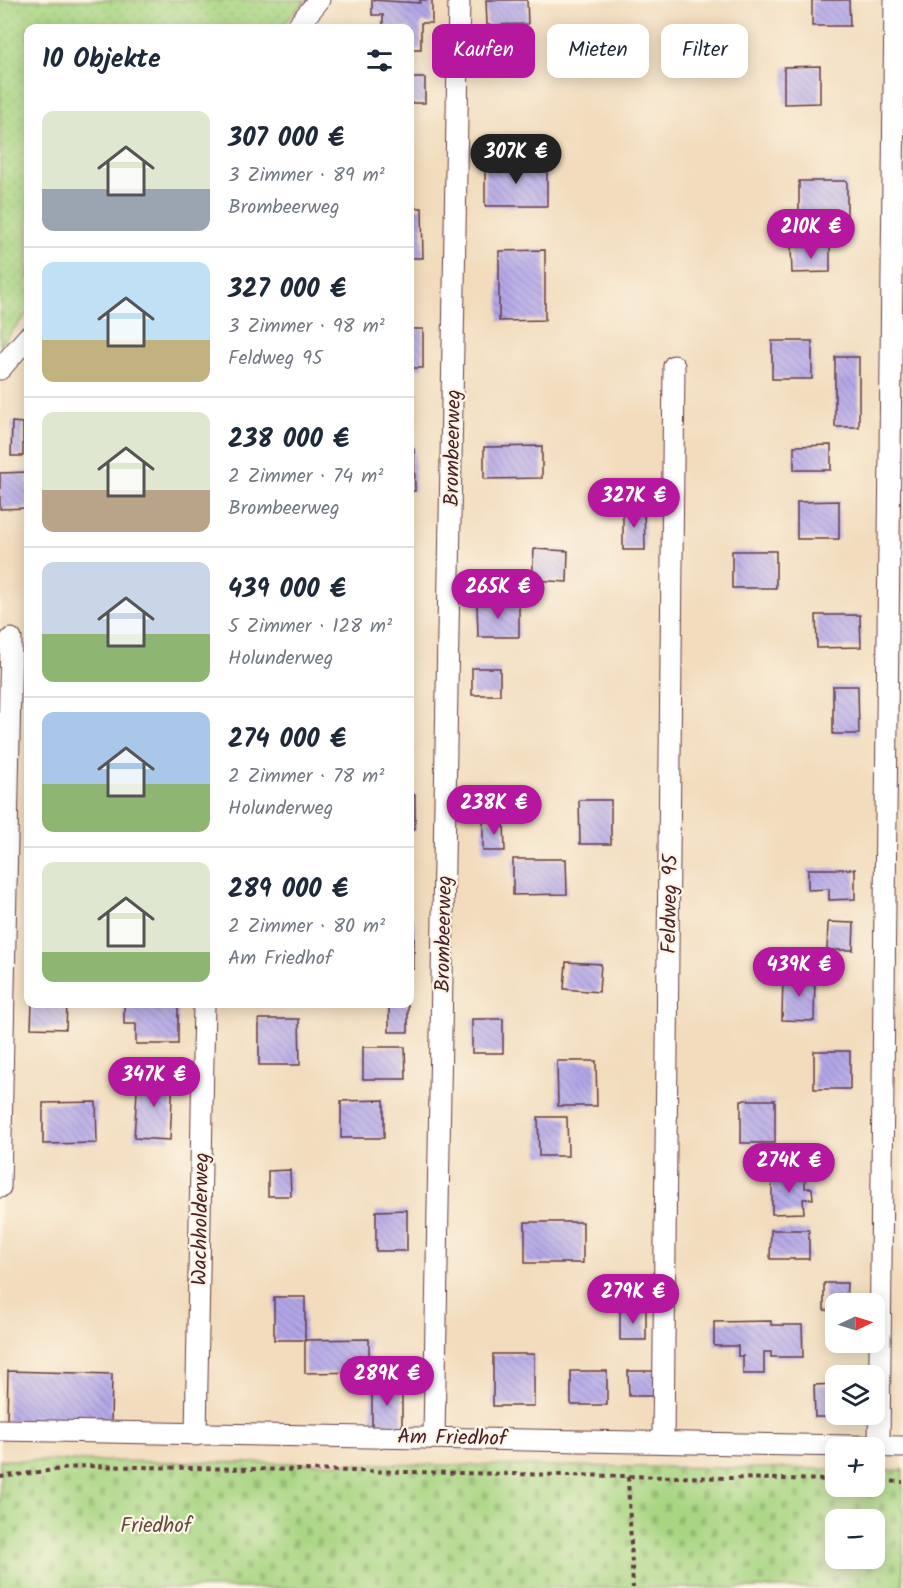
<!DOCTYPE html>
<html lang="de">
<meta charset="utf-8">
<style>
:root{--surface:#fff;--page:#f6f6f7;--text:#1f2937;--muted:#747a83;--line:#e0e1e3;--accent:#b5179e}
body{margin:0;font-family:Kalam,sans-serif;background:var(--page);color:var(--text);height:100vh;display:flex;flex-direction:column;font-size:22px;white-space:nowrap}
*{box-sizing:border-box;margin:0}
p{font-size:20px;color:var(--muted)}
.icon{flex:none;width:33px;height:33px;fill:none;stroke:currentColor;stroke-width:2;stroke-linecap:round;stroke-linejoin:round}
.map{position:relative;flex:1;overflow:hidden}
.panel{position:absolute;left:24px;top:24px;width:390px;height:984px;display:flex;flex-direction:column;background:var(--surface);border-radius:12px;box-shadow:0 3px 15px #0003}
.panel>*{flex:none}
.hud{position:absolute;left:432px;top:24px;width:381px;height:54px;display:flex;gap:12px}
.needle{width:39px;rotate:86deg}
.buttons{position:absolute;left:825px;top:1293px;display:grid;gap:12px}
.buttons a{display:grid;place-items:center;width:60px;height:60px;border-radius:12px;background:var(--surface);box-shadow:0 3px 15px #0003;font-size:30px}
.price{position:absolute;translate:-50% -51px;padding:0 14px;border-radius:21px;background:var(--accent);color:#fff;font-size:20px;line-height:39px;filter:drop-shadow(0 2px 3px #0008)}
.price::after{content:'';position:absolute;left:50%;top:36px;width:18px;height:14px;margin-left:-9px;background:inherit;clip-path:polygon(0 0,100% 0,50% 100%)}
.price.selected{background:#222;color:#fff}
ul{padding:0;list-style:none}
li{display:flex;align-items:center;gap:18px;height:150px;padding:0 18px}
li+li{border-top:2px solid var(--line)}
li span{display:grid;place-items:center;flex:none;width:168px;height:120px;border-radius:12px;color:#555}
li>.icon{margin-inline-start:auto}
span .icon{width:72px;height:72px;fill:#fffc;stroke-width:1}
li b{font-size:26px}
h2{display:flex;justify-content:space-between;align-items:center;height:72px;padding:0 18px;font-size:26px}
.pill{padding:0 21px;border-radius:12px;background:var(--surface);box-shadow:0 3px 15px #0003;font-size:21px;line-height:54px}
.pill.selected{background:var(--accent);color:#fff}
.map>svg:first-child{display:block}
</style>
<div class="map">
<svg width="903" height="1588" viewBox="0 0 903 1588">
<defs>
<pattern id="cemetery-stones" width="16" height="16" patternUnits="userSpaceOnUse" patternTransform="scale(1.5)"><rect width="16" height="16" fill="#a8d582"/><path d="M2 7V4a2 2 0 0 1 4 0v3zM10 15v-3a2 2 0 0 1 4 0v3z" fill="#92b670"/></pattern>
<pattern id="garden-dots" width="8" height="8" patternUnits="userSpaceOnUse" patternTransform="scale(1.5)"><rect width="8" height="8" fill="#a8d582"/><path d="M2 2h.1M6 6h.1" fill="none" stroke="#92b670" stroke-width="1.8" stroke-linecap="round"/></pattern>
<pattern id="building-back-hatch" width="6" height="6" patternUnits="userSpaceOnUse" patternTransform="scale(1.5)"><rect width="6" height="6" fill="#b3a7e9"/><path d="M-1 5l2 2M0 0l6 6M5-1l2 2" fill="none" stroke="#9487bd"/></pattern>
</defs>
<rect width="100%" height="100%" fill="#fcf5e5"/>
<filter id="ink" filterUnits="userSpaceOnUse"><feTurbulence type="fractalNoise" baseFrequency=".0167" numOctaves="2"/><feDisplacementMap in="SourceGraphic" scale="12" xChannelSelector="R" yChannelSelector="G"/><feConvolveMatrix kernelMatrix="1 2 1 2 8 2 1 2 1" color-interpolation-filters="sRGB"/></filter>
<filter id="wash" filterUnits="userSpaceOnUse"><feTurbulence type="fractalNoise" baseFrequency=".008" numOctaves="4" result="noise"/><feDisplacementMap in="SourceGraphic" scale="24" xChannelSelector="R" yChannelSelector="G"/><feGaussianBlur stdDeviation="1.35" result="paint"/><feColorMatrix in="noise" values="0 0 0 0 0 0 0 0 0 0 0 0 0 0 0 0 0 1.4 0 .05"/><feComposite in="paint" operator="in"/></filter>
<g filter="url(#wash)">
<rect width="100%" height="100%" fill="#f2dcbd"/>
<path fill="url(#cemetery-stones)" stroke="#797a56" stroke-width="1.5" fill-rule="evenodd" d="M0,1460L835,1469L836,1486H874L875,1470H903V1588H0ZM836,1520H874V1558H836Z"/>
<path fill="url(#garden-dots)" stroke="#797a56" stroke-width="1.5" d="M0,0H306L280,28H28V313L0,345Z"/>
<g id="blocks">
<path fill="url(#building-back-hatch)" d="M372,0L420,3V0H432V23H421V49H410V28H383V15H372Z
M486,0H527L528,24L487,25Z
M812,0H849L850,26H812Z
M820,66V103L784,104V67Z
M410,78H425V103H410Z
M485,163H547V206H485Z
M799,181H847V215L799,216Z
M410,208H422L423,258H410Z
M791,247H830V272L792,273Z
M545,250V320L499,321V251Z
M410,329H423V368H410Z
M772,341H812V379H772Z
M835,357H859V427H835Z
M12,422L23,423V456H11Z
M831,445V470H794V446Z
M542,446V478L484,479V447Z
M410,449H414L415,491H410Z
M28,472V508L0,509V473Z
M839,501V539H797V502Z
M623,507H644L645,550H623Z
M534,549L568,551L567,582L532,580Z
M732,551H776V588H732Z
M477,603H519V637H478Z
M816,615H860L861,647L817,648Z
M472,668H500V695H472Z
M833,686H858L859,734H833Z
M410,795H415V829H410Z
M579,800H611V844H580Z
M483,821L504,822L505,851H483Z
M513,859H566L567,894L513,895Z
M808,869H855V899L829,900V889L808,890Z
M410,920H414V969H410Z
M828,922L854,923L853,950H827Z
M566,962L601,964L599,992L564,989Z
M783,975H815L814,1021L782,1020Z
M32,1004H67L66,1029L31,1028Z
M124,1004H178V1044H136V1024H124Z
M389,1004H408V1032H389Z
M259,1019H299L300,1065H259Z
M472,1019H503V1053H472Z
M363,1047H405L406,1079H363Z
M814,1051H850V1089H814Z
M557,1061H596L597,1106H558Z
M138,1076L173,1078L170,1140L134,1138Z
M384,1100V1138H341V1101Z
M741,1100H775V1143H741Z
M96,1102L97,1143L43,1144V1103Z
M538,1117H567L568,1156H539Z
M290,1170L291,1196H268V1171Z
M805,1174V1188H812L813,1199H803L804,1213L772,1214V1175Z
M407,1210V1251H376V1211Z
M525,1222H583V1263H525Z
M771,1230H809V1259H770Z
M824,1283H847L846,1304H836V1311L824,1310Z
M274,1297H305V1340H274Z
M620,1309H646V1340H620Z
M771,1321V1325H802L803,1357H771V1352H764V1374H743V1356H738V1346H714V1322Z
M369,1339V1372L305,1373V1340Z
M493,1354H534V1406H493Z
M8,1371L112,1374L111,1423L7,1421Z
M571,1371H607V1405H571Z
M628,1371H659V1396H629Z
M836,1384V1414L840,1417H815L814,1385Z
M402,1387V1427H372V1388Z"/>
</g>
</g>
<g filter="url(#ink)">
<use href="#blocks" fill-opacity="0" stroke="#633b41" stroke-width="1.5"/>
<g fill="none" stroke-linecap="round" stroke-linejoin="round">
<g stroke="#633b41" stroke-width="23">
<path id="street" d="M296,28L319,0
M0,369L28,337
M0,1187L11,639
M0,1430L903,1447
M196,1435L204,1004
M434,1437L459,0
M663,1441L674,366
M879,1446L895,0"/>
</g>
<path stroke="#633b41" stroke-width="4" stroke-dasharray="4.5 4.5" stroke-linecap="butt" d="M0,1477L85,1466L836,1480
M628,1477L633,1588
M874,1481L903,1482"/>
<use href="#street" stroke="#fff" stroke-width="21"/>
</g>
</g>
<g text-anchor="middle" stroke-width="4.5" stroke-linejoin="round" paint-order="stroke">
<g font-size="21" fill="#4a1f2b" stroke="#fcf5e5">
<text transform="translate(452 448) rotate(-89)" y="7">Brombeerweg</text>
<text transform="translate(669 904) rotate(-89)" y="7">Feldweg 95</text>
<text transform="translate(443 934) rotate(-89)" y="7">Brombeerweg</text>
<text transform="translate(200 1219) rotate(-89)" y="7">Wachholderweg</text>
<text transform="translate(452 1437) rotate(1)" y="7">Am Friedhof</text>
</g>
<g font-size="21" fill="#624c41" stroke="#fcf5e5">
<text x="156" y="1532">Friedhof</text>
</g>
</g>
</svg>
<div class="buttons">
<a><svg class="needle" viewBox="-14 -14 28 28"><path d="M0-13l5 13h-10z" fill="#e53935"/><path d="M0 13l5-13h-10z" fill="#747a83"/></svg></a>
<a><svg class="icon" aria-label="layers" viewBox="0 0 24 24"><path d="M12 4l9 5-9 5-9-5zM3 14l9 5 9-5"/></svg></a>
<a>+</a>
<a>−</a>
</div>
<b class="price selected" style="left:516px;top:185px">307K €</b>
<b class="price" style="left:811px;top:260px">210K €</b>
<b class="price" style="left:634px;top:529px">327K €</b>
<b class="price" style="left:498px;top:620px">265K €</b>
<b class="price" style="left:494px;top:836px">238K €</b>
<b class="price" style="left:799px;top:998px">439K €</b>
<b class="price" style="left:154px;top:1108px">347K €</b>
<b class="price" style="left:789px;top:1194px">274K €</b>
<b class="price" style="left:633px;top:1325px">279K €</b>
<b class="price" style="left:387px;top:1407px">289K €</b>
<div class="hud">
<a class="pill selected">Kaufen</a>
<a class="pill">Mieten</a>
<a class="pill">Filter</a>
</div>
<section class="panel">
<h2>10 Objekte<svg class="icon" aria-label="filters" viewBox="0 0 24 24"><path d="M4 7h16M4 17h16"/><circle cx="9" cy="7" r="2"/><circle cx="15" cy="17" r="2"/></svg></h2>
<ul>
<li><span style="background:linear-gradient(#dfe7d0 65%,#9aa5b1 0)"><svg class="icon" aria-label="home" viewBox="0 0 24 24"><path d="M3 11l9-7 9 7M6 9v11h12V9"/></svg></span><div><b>307 000 €</b><p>3 Zimmer · 89 m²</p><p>Brombeerweg</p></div></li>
<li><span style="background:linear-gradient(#bfe0f5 65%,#c2b280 0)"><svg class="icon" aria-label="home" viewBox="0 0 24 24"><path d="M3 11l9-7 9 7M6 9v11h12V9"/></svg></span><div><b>327 000 €</b><p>3 Zimmer · 98 m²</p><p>Feldweg 95</p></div></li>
<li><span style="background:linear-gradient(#dfe7d0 65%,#b9a48a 0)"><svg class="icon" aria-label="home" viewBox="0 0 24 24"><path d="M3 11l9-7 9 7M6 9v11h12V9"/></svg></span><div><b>238 000 €</b><p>2 Zimmer · 74 m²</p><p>Brombeerweg</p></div></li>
<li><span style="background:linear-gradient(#c9d6e8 60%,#8fb573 0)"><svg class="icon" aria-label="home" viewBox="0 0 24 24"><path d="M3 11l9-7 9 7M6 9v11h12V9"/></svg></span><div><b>439 000 €</b><p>5 Zimmer · 128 m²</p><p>Holunderweg</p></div></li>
<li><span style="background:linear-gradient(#a9c7e8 60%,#8fb573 0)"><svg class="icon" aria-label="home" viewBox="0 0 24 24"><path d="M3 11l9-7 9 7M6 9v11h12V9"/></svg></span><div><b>274 000 €</b><p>2 Zimmer · 78 m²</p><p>Holunderweg</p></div></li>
<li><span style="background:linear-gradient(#dfe7d0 75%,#8fb573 0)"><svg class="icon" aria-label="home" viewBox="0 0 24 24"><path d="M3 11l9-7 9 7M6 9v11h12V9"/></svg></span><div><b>289 000 €</b><p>2 Zimmer · 80 m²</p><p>Am Friedhof</p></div></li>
</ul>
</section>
</div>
